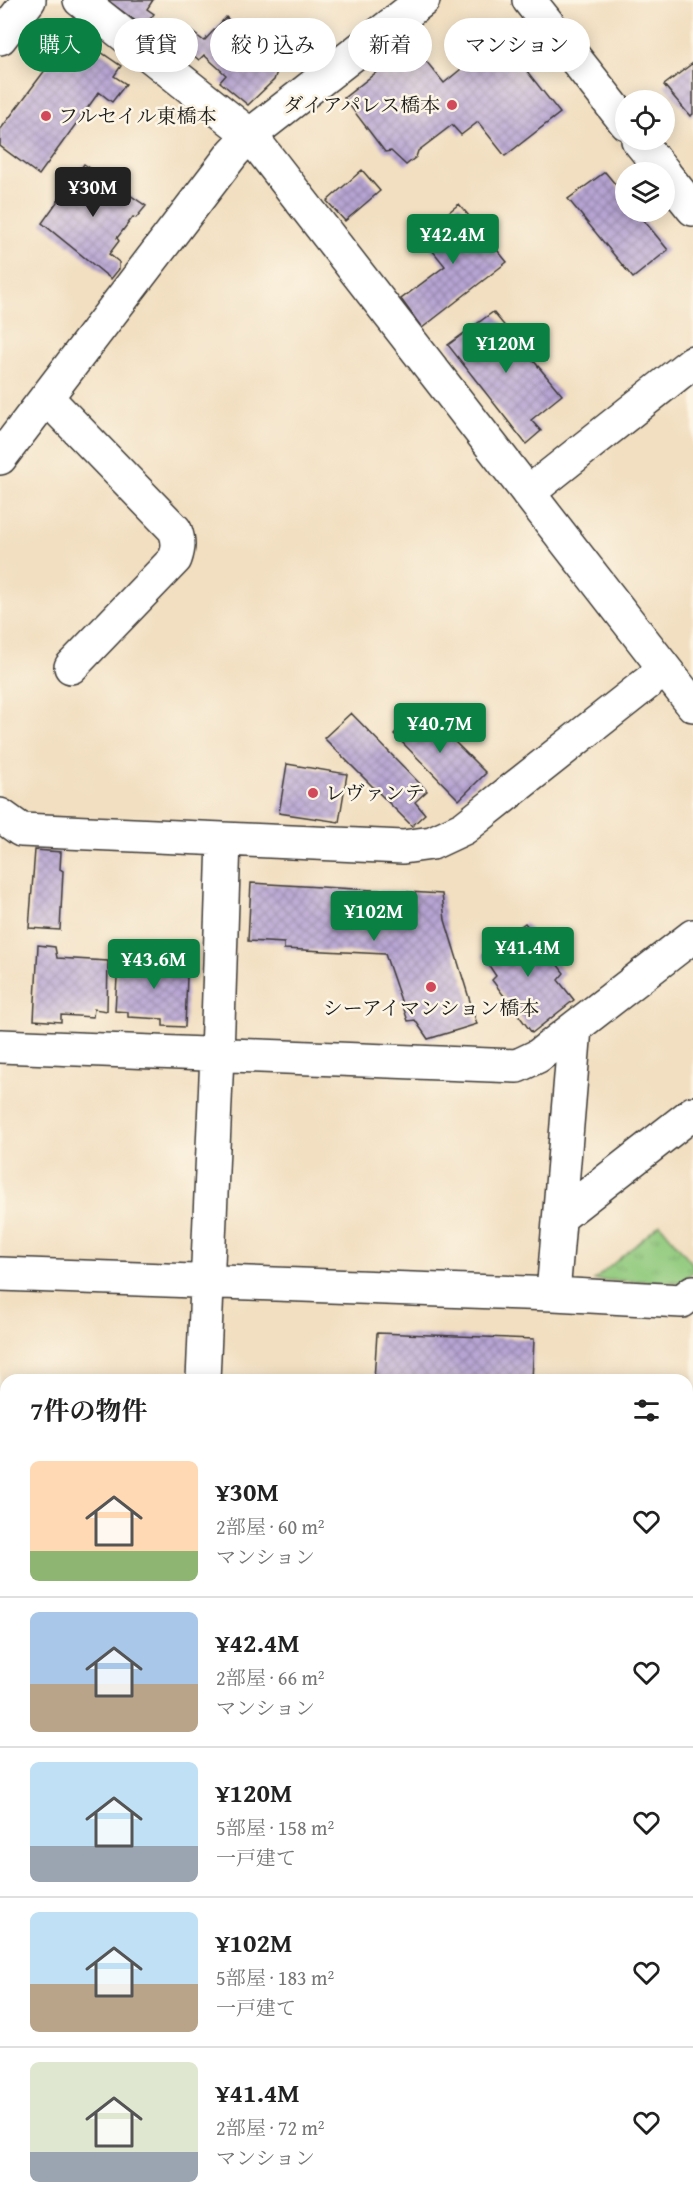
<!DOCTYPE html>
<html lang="ja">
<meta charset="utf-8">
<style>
:root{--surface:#fff;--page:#f2f2f2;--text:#222;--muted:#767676;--line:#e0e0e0;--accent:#0b8043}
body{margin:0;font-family:"Gentium Book Plus","Noto Serif JP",serif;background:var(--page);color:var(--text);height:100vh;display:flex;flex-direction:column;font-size:22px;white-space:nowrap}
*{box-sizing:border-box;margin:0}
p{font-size:20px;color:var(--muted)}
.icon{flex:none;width:33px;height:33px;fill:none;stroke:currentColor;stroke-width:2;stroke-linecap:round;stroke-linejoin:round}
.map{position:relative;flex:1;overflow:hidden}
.sheet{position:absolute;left:0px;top:1374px;width:693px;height:836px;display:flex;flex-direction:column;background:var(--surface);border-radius:18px 18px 0 0;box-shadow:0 3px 15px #0003}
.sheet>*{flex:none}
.top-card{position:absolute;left:18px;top:18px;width:657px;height:54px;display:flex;gap:12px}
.buttons{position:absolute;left:615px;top:90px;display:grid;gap:12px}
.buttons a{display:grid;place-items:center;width:60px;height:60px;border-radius:50%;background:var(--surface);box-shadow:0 3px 15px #0003;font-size:30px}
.price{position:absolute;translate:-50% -51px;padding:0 14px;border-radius:6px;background:var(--accent);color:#fff;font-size:20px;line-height:39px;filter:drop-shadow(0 2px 3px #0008)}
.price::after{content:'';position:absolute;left:50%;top:36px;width:18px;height:14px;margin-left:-9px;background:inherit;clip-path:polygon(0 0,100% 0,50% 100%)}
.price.current{background:#222;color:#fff}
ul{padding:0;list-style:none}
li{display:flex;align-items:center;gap:18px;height:150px;padding:0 30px}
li+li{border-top:2px solid var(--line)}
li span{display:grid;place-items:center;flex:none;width:168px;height:120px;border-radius:9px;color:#555}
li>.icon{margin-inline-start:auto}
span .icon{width:72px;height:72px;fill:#fffc;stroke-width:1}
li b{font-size:26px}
h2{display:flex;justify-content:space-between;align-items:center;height:72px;padding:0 30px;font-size:26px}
.chip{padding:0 21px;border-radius:27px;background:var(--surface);box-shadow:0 3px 15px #0003;font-size:21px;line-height:54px}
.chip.current{background:var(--accent);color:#fff}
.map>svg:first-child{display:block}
</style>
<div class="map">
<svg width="693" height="2209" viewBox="0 0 693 2209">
<defs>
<pattern id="park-tufts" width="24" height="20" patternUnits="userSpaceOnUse" patternTransform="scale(1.5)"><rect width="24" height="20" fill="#8fc97c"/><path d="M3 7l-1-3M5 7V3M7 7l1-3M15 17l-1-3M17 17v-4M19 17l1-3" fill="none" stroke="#7bac6b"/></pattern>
<pattern id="building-cross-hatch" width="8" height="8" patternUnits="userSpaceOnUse" patternTransform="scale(1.5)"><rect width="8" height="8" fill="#b7a4d3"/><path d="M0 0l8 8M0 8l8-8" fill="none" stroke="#9485aa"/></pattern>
</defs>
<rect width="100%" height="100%" fill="#fcf5e5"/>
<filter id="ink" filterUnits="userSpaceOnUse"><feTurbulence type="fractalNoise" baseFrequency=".0167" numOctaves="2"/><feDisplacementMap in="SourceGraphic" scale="12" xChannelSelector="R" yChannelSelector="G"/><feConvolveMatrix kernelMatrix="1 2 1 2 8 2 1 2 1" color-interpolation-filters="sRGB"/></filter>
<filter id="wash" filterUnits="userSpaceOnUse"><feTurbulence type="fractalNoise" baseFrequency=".008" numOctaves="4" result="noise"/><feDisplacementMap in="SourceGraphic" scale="24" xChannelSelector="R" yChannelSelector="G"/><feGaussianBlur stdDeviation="1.35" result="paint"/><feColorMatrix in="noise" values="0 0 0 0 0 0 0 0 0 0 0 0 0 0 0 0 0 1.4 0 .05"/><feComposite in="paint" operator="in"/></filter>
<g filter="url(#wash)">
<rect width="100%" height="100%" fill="#f2dfc1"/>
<path fill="url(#park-tufts)" stroke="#56724c" stroke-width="1.5" d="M660,1224L693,1264V1272L680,1282L594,1280Z
M687,1871H693V1975H687Z
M0,1911H6V2078L0,2077Z"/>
<g id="blocks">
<path fill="url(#building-cross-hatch)" d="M107,0H153L147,9L154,14L144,27Z
M226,17L279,66L274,80L248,105L220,82L226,75L204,55L199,60L176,41L188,29L204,41Z
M73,33L121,66L114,76L126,84L112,102L99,92L39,175L0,146V130Z
M500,37L560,113L505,156L478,122L461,135L452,125L418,151L416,157L406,165L391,151L385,152L344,98L412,44L444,83Z
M693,63V114L690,116L664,85Z
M84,164L146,206L136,218L133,217L117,238L119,241L109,254L119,262V269L111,279L42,223Z
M362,170L380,191L345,221L327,201Z
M605,172L626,197V212H637L668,250L633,278L568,199Z
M459,204L507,262L422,328L401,299L445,266L420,235Z
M493,312L562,395L531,420L541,431L526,444L448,345Z
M420,707L486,773L459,800L394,734Z
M351,713L427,791L415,802L425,814L412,826L324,738Z
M287,764L347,774L339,822L279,813Z
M35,850L61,852L60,869L63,871L60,930L29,928Z
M251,883L442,894L445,920L477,1024L428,1039L415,1020L408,1021L385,954L284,949V943L248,941Z
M525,923L564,973L558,980L574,1000L532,1033L492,980L496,976L482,955Z
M38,945L55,947L57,958L108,961L107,1011L94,1009L93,1017L61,1015V1022L34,1020Z
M173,948L188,951L185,1027L163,1026V1019L128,1017V1012L115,1011L118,962L170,964Z
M377,1333L534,1339L532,1380H374Z
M693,1400V1466L687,1458V1404Z
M0,1786L6,1787V1827H0Z
M0,1858H6V1901H0Z
M0,2197L6,2199V2204H14L12,2209H0Z
M230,2204H269L282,2209H228Z
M331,2204H368L366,2209H329Z"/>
</g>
</g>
<g filter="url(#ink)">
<use href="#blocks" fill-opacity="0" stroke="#3c3935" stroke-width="1.5"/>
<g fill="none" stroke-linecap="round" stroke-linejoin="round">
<g stroke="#3c3935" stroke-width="36">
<path id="street" d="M80,0L250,135L693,705
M47,398L175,530C179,541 179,548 175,559L71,667
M0,458L233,153L250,135L423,0
M528,493L693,362
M0,815L21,830L403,847L432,843L464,828L665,669
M0,1046L517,1066L538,1056L693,936
M560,1217L693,1113
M0,1274L553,1294L682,1301L693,1292
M553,1294L575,1028
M203,1380L217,1055L224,840
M0,1503H6
M687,1529H693
M0,1742L6,1743
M687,1772H693
M0,2157H6
M687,2186H693
M388,2209V2204"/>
</g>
<g stroke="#3c3935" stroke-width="36">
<path id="secondary" d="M529,0L626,123
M0,38L29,0
M638,140L664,172
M664,173L693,209"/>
</g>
<use href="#street" stroke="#fff" stroke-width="33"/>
<use href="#secondary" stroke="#fff" stroke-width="33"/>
<g stroke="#1c1c1c" stroke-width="7">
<path id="rail" d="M0,2107H6
M0,2126H6
M687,2135H693
M687,2153H693"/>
</g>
<use href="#rail" stroke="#fcf5e5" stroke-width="4.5" stroke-dasharray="14" stroke-linecap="butt"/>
</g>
</g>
<g fill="#d1495b" stroke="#fcf5e5" stroke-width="2">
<circle cx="452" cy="105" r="6"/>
<circle cx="46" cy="116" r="6"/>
<circle cx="313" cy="793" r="6"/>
<circle cx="431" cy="987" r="6"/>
</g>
<g text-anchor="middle" stroke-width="5" stroke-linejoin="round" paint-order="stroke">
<g font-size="20" fill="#1c1c1c" stroke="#fcf5e5" text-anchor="start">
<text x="440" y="112" text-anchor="end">ダイアパレス橋本</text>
<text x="58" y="123">フルセイル東橋本</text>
<text x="325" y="800">レヴァンテ</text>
<text x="431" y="1015" text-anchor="middle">シーアイマンション橋本</text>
</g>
</g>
</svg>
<div class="buttons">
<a><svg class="icon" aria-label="locate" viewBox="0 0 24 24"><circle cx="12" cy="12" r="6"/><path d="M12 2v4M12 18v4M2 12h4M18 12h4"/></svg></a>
<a><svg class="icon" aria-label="layers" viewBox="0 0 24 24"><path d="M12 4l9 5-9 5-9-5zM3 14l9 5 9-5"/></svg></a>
</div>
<b class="price current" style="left:93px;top:218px">¥30M</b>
<b class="price" style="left:453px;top:265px">¥42.4M</b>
<b class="price" style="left:506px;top:374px">¥120M</b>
<b class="price" style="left:440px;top:754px">¥40.7M</b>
<b class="price" style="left:374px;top:942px">¥102M</b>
<b class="price" style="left:528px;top:978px">¥41.4M</b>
<b class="price" style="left:154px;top:990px">¥43.6M</b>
<div class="top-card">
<a class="chip current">購入</a>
<a class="chip">賃貸</a>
<a class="chip">絞り込み</a>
<a class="chip">新着</a>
<a class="chip">マンション</a>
</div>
<section class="sheet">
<h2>7件の物件<svg class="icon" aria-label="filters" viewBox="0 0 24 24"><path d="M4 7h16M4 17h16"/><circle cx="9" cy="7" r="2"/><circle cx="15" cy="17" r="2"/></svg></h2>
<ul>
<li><span style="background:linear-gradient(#ffd9b3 75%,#8fb573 0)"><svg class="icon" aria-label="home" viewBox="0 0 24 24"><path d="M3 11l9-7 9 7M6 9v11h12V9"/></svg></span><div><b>¥30M</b><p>2部屋 · 60 m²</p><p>マンション</p></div><svg class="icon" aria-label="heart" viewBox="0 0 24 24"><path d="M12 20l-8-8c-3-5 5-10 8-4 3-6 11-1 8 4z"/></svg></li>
<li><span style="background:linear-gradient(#a9c7e8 60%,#b9a48a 0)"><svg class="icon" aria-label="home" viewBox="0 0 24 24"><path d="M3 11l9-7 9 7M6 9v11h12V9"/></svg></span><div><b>¥42.4M</b><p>2部屋 · 66 m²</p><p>マンション</p></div><svg class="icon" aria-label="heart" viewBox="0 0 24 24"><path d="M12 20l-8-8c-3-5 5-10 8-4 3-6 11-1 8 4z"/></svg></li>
<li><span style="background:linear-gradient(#bfe0f5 70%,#9aa5b1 0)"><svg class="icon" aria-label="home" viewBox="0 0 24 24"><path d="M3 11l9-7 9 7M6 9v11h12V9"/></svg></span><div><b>¥120M</b><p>5部屋 · 158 m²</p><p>一戸建て</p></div><svg class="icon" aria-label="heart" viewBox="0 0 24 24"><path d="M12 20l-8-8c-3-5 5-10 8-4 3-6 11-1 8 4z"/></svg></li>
<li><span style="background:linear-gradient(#bfe0f5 60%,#b9a48a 0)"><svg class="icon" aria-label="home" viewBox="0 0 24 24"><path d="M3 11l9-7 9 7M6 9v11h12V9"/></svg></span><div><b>¥102M</b><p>5部屋 · 183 m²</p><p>一戸建て</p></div><svg class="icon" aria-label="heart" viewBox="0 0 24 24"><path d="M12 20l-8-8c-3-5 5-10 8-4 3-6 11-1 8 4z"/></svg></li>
<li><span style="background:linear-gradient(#dfe7d0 75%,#9aa5b1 0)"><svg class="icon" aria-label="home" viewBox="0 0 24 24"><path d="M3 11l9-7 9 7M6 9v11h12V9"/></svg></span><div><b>¥41.4M</b><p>2部屋 · 72 m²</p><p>マンション</p></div><svg class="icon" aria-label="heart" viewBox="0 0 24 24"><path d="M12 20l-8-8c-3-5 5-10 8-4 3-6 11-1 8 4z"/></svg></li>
</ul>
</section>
</div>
